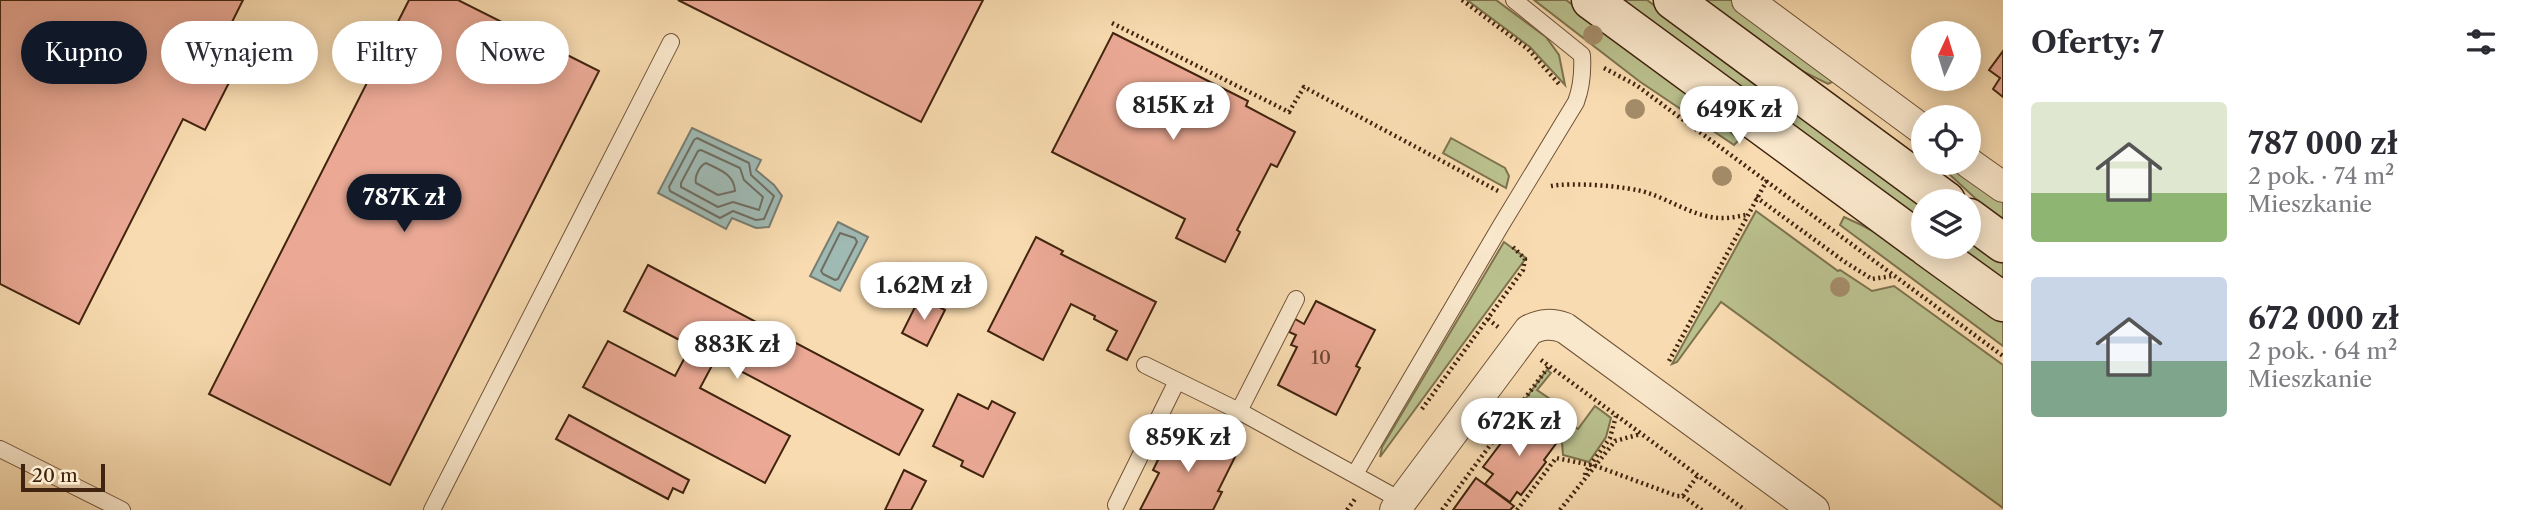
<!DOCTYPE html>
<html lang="pl">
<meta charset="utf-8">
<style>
:root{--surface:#fff;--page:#f7f7f7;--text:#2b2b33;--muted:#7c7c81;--accent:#111827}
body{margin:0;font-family:"Libre Caslon Text",serif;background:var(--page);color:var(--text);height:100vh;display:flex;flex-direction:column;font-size:26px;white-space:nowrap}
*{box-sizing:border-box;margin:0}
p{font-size:23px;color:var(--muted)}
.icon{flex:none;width:38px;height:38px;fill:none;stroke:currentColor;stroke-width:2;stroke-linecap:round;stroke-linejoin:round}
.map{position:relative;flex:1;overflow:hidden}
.drawer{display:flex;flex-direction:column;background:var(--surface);width:525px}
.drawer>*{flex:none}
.top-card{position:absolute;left:21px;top:21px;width:665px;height:63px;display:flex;gap:14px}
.needle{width:46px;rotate:4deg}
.fabs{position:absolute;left:1911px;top:21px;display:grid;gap:14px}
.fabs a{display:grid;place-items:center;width:70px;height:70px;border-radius:50%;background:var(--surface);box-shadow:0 4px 18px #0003;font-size:35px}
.scale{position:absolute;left:21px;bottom:18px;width:84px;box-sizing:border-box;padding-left:7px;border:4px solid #41240f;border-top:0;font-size:19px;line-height:24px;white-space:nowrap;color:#41240f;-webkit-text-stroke:5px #fae8cc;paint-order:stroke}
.price{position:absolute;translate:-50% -60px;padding:0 16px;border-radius:24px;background:#fff;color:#222;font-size:23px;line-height:46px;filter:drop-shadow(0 2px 4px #0008)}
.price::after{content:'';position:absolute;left:50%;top:42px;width:21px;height:16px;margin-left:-10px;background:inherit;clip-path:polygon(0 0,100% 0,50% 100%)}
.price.on{background:var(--accent);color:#fff}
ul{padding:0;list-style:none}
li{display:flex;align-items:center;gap:21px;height:175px;padding:0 28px}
li span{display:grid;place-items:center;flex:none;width:196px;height:140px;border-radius:7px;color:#555}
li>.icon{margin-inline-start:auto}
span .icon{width:84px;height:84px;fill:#fffc;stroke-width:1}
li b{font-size:30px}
h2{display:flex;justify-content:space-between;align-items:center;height:84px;padding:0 28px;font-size:30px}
.pill{padding:0 24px;border-radius:32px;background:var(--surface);box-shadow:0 4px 18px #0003;font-size:24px;line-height:63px}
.pill.on{background:var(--accent);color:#fff}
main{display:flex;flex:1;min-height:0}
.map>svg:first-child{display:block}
</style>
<main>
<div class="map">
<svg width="2003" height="510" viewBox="0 0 2003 510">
<rect width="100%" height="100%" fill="#f8dbb0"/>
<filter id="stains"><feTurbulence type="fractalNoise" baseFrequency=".00286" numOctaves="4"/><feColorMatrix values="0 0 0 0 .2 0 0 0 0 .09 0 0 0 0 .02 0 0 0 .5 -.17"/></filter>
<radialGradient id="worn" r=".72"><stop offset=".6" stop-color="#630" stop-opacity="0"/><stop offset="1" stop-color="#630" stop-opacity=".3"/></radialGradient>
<path fill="#bac18e" stroke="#7e724e" stroke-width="2" d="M1467,0H1496L1546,37L1559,55L1565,85L1530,47Z
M1534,0H1566L1670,76L1739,140L1734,145L1639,81Z
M1619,0H1647L1923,204V223Z
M1699,0H1735L1834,81L1828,84L1786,63Z
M1451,138L1505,168L1509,176L1506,188L1443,153Z
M1960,166L2003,198V224L1948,173Z
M1756,211L1838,271L1840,270L1872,291L1894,286L2003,365V508L1721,302L1677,362L1672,364Z
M1844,217C1903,242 1952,284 2003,322V346L1840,225Z
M1969,237L2003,262V282L1955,247H1969Z
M1504,242L1526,258L1380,457L1382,447Z
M1547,370L1551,373L1537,390L1559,405L1554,412L1569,422L1560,436L1520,406Z
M1595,406L1611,418L1606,437L1589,462L1563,455L1562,442L1573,426L1578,429Z"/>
<path fill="#9fb9b3" stroke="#797d71" stroke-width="2" d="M692,128L761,160L756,170L774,185L782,196L769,227L756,228L732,218L726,229L658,193Z
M838,222L868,237L840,291L810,276Z"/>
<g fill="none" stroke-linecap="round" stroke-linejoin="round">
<path stroke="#706e61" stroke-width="2" d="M697,138L749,163L751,175L774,196L764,219L756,220L733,211L720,218L670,191L669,187L694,140Z
M701,150L740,168L744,180L763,197L759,210L733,202L718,207L681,187V183L698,151Z
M706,163C720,170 734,174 735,191L718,195L696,183C694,177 700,165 706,163Z
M840,233L855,238L857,242L838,279L835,280L823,274L821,271Z"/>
</g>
<path fill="#eba995" stroke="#41240f" stroke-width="2" d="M0,0H243L217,52L239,63L205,130L183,119L79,324L0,284Z
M409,0H458L599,71L390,485L209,394Z
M678,0H983L921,122Z
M1113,33L1248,101L1246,106L1295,132L1277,167L1271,164L1237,230L1240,232L1225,262L1176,238L1185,219L1052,152Z
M2003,51V97L1993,89L2000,78L1989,70Z
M1036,237L1063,251L1061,254L1156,302L1127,360L1107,350L1117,331L1094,319L1095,316L1071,304L1043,360L988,331Z
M648,265L923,410L899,455L716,358L700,388L790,436L765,483L583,387L608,341L675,376L691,346L624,311Z
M920,297L945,310L927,346L902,333Z
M1316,301L1375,330L1356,366L1360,368L1336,415L1278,385L1297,347L1291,345L1296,335L1289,332L1295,319L1304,324Z
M958,394L988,409L992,401L1015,413L983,477L961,466L963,461L933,446Z
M1523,414L1558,441L1544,460L1546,462L1521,495L1517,492L1510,502L1485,484L1493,474L1483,467Z
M569,415L689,480L683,493L673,488L668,499L556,439Z
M1178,426L1236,455L1218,491L1222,492L1213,510H1140L1159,473L1153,470L1158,460L1151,457L1157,445L1166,449Z
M904,470L926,481L911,510H885Z
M1476,478L1514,506L1510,510H1453Z"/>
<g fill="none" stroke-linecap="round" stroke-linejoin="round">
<g stroke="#6f5237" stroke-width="18">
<path id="lane" d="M1145,365L1239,411L1402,501
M1239,411L1296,299
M0,449L122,510
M1355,474L1500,227L1576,102C1582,86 1583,72 1582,55L1514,0
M1116,505L1177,381
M432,510L671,42"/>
</g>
<g stroke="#6f5237" stroke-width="32">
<path id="street" d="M1747,0L1923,130
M1969,163L2003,187
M1395,510L1529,330C1542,324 1551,323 1565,328L1814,510"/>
</g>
<g stroke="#41240f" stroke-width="41">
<path id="secondary" d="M1591,0L1923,244
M1673,0L1946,201
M1969,218L2003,243
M1927,247L2003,302"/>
</g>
<path stroke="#41240f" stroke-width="4.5" stroke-dasharray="2 3.5" stroke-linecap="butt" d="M1462,0L1528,49L1559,84
M1112,23L1289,112L1304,87L1498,191
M1604,68L1636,85L2003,356
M1551,186C1571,182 1629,186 1648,193C1673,201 1697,219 1725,218C1732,218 1739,216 1746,215
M1756,197L1845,262L1872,279L1892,276
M1488,319L1498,327
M1541,360L1745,510
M1669,361L1767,180
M1422,409L1523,270L1525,259L1512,246
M1585,475L1586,471L1610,438L1616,416
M1683,496L1698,475
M1347,510L1355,499
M1442,510L1549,366
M1517,510L1556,458L1596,466L1677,496H1683L1702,510
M1560,510L1615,441L1641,434"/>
<use href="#lane" stroke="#fae8cc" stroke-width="16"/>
<use href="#street" stroke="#fae8cc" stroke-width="30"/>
<use href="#secondary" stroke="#fae8cc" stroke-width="38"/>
</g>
<g fill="#a48c69">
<circle cx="1593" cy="35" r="10"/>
<circle cx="1635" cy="109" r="10"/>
<circle cx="1722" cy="176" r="10"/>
<circle cx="1840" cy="287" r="10"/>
</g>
<g text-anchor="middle" stroke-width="5" stroke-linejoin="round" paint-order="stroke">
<g font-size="19" fill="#6c4530">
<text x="1321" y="364">10</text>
</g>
</g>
<rect width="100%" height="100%" filter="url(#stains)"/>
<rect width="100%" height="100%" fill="url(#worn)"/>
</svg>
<div class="fabs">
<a><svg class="needle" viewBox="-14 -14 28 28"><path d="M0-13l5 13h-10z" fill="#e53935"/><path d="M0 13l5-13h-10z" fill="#7c7c81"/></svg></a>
<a><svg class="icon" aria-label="locate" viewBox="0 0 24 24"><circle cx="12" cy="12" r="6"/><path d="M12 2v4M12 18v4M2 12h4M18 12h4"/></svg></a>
<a><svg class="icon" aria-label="layers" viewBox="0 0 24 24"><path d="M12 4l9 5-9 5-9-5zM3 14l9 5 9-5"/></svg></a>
</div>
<div class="scale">20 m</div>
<b class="price" style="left:1173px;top:142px">815K zł</b>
<b class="price" style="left:1739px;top:146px">649K zł</b>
<b class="price on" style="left:404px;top:234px">787K zł</b>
<b class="price" style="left:924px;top:322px">1.62M zł</b>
<b class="price" style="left:737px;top:381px">883K zł</b>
<b class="price" style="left:1519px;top:458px">672K zł</b>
<b class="price" style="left:1188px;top:474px">859K zł</b>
<div class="top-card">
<a class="pill on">Kupno</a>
<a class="pill">Wynajem</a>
<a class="pill">Filtry</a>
<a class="pill">Nowe</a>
</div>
</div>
<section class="drawer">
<h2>Oferty: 7<svg class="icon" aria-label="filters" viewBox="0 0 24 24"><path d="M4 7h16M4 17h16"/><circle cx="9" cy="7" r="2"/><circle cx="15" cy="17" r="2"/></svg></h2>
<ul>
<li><span style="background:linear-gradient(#dfe7d0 65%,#8fb573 0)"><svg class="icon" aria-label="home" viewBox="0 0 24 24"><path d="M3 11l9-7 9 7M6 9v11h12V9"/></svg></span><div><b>787 000 zł</b><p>2 pok. · 74 m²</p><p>Mieszkanie</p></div></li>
<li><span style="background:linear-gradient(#c9d6e8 60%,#7fa58c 0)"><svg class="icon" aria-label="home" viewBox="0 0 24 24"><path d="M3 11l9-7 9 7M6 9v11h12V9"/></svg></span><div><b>672 000 zł</b><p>2 pok. · 64 m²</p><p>Mieszkanie</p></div></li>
</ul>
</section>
</main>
